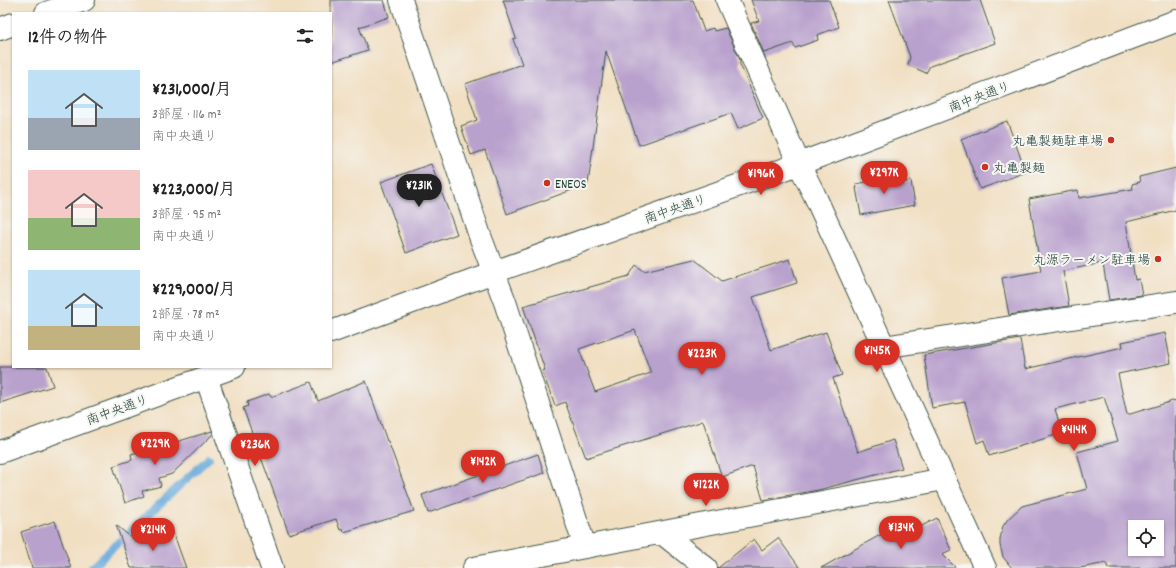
<!DOCTYPE html>
<html lang="ja">
<meta charset="utf-8">
<style>
:root{--surface:#fff;--page:#f6f6f6;--text:#222;--muted:#767676;--accent:#d93025}
body{margin:0;font-family:Dekko,"Klee One",sans-serif;background:var(--page);color:var(--text);height:100vh;display:flex;flex-direction:column;font-size:15px;white-space:nowrap}
*{box-sizing:border-box;margin:0}
p{font-size:13px;color:var(--muted)}
.icon{flex:none;width:22px;height:22px;fill:none;stroke:currentColor;stroke-width:2;stroke-linecap:round;stroke-linejoin:round}
.map{position:relative;flex:1;overflow:hidden}
.panel{position:absolute;left:12px;top:12px;width:320px;height:356px;display:flex;flex-direction:column;background:var(--surface);border-radius:0px;box-shadow:0 1px 3px #0004}
.panel>*{flex:none}
.buttons{position:absolute;left:1128px;top:520px;display:grid;gap:8px}
.buttons a{display:grid;place-items:center;width:36px;height:36px;border-radius:0px;background:var(--surface);box-shadow:0 1px 3px #0004;font-size:20px}
.price{position:absolute;translate:-50% -34px;padding:0 9px;border-radius:14px;background:var(--accent);color:#fff;font-size:13px;line-height:26px;filter:drop-shadow(0 1px 2px #0008)}
.price::after{content:'';position:absolute;left:50%;top:24px;width:12px;height:9px;margin-left:-6px;background:inherit;clip-path:polygon(0 0,100% 0,50% 100%)}
.price.active{background:#222;color:#fff}
ul{padding:0;list-style:none}
li{display:flex;align-items:center;gap:12px;height:100px;padding:0 16px}
li span{display:grid;place-items:center;flex:none;width:112px;height:80px;border-radius:0px;color:#555}
li>.icon{margin-inline-start:auto}
span .icon{width:48px;height:48px;fill:#fffc;stroke-width:1}
li b{font-size:17px}
h2{display:flex;justify-content:space-between;align-items:center;height:48px;padding:0 16px;font-size:17px}
.map>svg:first-child{display:block}
</style>
<div class="map">
<svg width="1176" height="568" viewBox="0 0 1176 568">
<rect width="100%" height="100%" fill="#f6f6f2"/>
<filter id="ink" filterUnits="userSpaceOnUse"><feTurbulence type="fractalNoise" baseFrequency=".025" numOctaves="2"/><feDisplacementMap in="SourceGraphic" scale="8" xChannelSelector="R" yChannelSelector="G"/><feConvolveMatrix kernelMatrix="1 2 1 2 8 2 1 2 1" color-interpolation-filters="sRGB"/></filter>
<filter id="wash" filterUnits="userSpaceOnUse"><feTurbulence type="fractalNoise" baseFrequency=".012" numOctaves="4" result="noise"/><feDisplacementMap in="SourceGraphic" scale="16" xChannelSelector="R" yChannelSelector="G"/><feGaussianBlur stdDeviation="0.9" result="paint"/><feColorMatrix in="noise" values="0 0 0 0 0 0 0 0 0 0 0 0 0 0 0 0 0 1.4 0 .05"/><feComposite in="paint" operator="in"/></filter>
<g filter="url(#wash)">
<rect width="100%" height="100%" fill="#f1dfc2"/>
<g fill="none" stroke-linecap="round" stroke-linejoin="round">
<path stroke="#64a7d9" stroke-width="8" d="M91,568L209,458"/>
</g>
<g id="blocks">
<path fill="#b9a1cd" fill-rule="evenodd" d="M331,0H384L389,17L359,27L368,50L331,62Z
M503,0H693L704,31L713,28L714,31L726,28L741,62H739L763,118L738,129L731,113L639,145L606,51L588,184L507,214L485,150L471,155L461,126L477,120L465,84L522,64L513,39L516,38Z
M751,0H829L839,27L817,35L818,40L795,48L793,43L764,53L751,23L759,21Z
M889,0H980L995,43L930,66L926,73L908,65L910,57Z
M1007,121L1026,172L980,189L961,139Z
M431,164L457,234L406,253L381,182Z
M1176,168V210L1126,222L1135,280L1139,279L1142,295L1109,300L1103,264H1102V263L1063,271L1069,306L1009,315L1002,278L1041,271L1029,199L1078,190L1079,198L1133,189L1132,184L1140,182L1139,177Z
M898,176L899,183L911,181L915,205L861,215L856,188H857L856,184Z
M694,259L722,281L790,259L797,283L753,297L771,350L826,332L842,375L833,378L858,452L893,440L902,468L818,490L763,500L753,466L722,477L703,421L586,458L565,402L555,406L542,371L545,370L523,306L629,276L636,265L644,271ZM635,330L651,373L595,392L579,349Z
M1165,333L1171,363L1118,374L1127,415L1176,400V568H1108L1106,563L1080,568H1012L1003,557L1000,545V539L1003,526L1008,519L1022,506L1087,489L1077,452L1118,441L1104,397L1055,409L1062,433L989,456L984,440L977,443L965,402L932,408L924,355L1020,339L1025,369L1123,347L1122,342ZM1135,527H1157V549H1135Z
M0,367H47L53,386L0,403Z
M366,381L387,441H388L414,511L344,532L343,529L340,530L336,519L289,534L243,408L248,406L247,402L269,394L271,397L311,382L318,401Z
M212,431L213,434L172,474L159,478L161,486L142,491L144,496L125,503L113,466L132,460L131,454L149,449L150,450Z
M538,454L544,473L428,513L422,495Z
M937,518L951,550L942,554L956,568H821L891,529L894,534L912,525L914,530Z
M55,521L71,568H32L21,532Z
M116,525L139,544L173,532L186,568H131Z
M778,538L800,568H718L754,539L762,550Z"/>
</g>
</g>
<g filter="url(#ink)">
<use href="#blocks" fill-opacity="0" stroke="#3e5549" stroke-width="1"/>
<g fill="none" stroke-linecap="round" stroke-linejoin="round">
<g stroke="#3e5549" stroke-width="24">
<path id="minor" d="M401,0L480,236L505,302L585,547
M727,0L799,164L814,194L985,568
M46,13L84,0
M0,29L13,24
M331,332L494,272L799,164L1176,21
M883,347L1176,302
M206,377L272,568
M0,452L234,367
M662,533L706,568
M474,568L944,479"/>
</g>
<use href="#minor" stroke="#fff" stroke-width="22"/>
</g>
</g>
<g fill="#c8321e" stroke="#f6f6f2" stroke-width="1.5">
<circle cx="1111" cy="140" r="4"/>
<circle cx="985" cy="167" r="4"/>
<circle cx="547" cy="183" r="4"/>
<circle cx="1158" cy="259" r="4"/>
</g>
<g text-anchor="middle" stroke-width="4" stroke-linejoin="round" paint-order="stroke">
<g font-size="13" fill="#1f3d34" stroke="#f6f6f2">
<text transform="translate(979 96) rotate(-21)" y="5">南中央通り</text>
<text transform="translate(675 208) rotate(-19)" y="5">南中央通り</text>
<text transform="translate(117 409) rotate(-20)" y="5">南中央通り</text>
</g>
<g font-size="13" fill="#1f3d34" stroke="#f6f6f2" text-anchor="end">
<text x="1103" y="145">丸亀製麺駐車場</text>
<text x="993" y="172" text-anchor="start">丸亀製麺</text>
<text x="555" y="188" text-anchor="start">ENEOS</text>
<text x="1150" y="264">丸源ラーメン駐車場</text>
</g>
</g>
</svg>
<div class="buttons">
<a><svg class="icon" aria-label="locate" viewBox="0 0 24 24"><circle cx="12" cy="12" r="6"/><path d="M12 2v4M12 18v4M2 12h4M18 12h4"/></svg></a>
</div>
<b class="price" style="left:884px;top:195px">¥297K</b>
<b class="price" style="left:761px;top:196px">¥196K</b>
<b class="price active" style="left:419px;top:208px">¥231K</b>
<b class="price" style="left:877px;top:373px">¥145K</b>
<b class="price" style="left:702px;top:376px">¥223K</b>
<b class="price" style="left:1074px;top:452px">¥414K</b>
<b class="price" style="left:155px;top:466px">¥229K</b>
<b class="price" style="left:255px;top:467px">¥236K</b>
<b class="price" style="left:483px;top:484px">¥142K</b>
<b class="price" style="left:706px;top:507px">¥122K</b>
<b class="price" style="left:901px;top:550px">¥134K</b>
<b class="price" style="left:153px;top:552px">¥214K</b>
<section class="panel">
<h2>12件の物件<svg class="icon" aria-label="filters" viewBox="0 0 24 24"><path d="M4 7h16M4 17h16"/><circle cx="9" cy="7" r="2"/><circle cx="15" cy="17" r="2"/></svg></h2>
<ul>
<li><span style="background:linear-gradient(#bfe0f5 60%,#9aa5b1 0)"><svg class="icon" aria-label="home" viewBox="0 0 24 24"><path d="M3 11l9-7 9 7M6 9v11h12V9"/></svg></span><div><b>¥231,000/月</b><p>3部屋 · 116 m²</p><p>南中央通り</p></div></li>
<li><span style="background:linear-gradient(#f6c9c9 60%,#8fb573 0)"><svg class="icon" aria-label="home" viewBox="0 0 24 24"><path d="M3 11l9-7 9 7M6 9v11h12V9"/></svg></span><div><b>¥223,000/月</b><p>3部屋 · 95 m²</p><p>南中央通り</p></div></li>
<li><span style="background:linear-gradient(#bfe0f5 70%,#c2b280 0)"><svg class="icon" aria-label="home" viewBox="0 0 24 24"><path d="M3 11l9-7 9 7M6 9v11h12V9"/></svg></span><div><b>¥229,000/月</b><p>2部屋 · 78 m²</p><p>南中央通り</p></div></li>
</ul>
</section>
</div>
